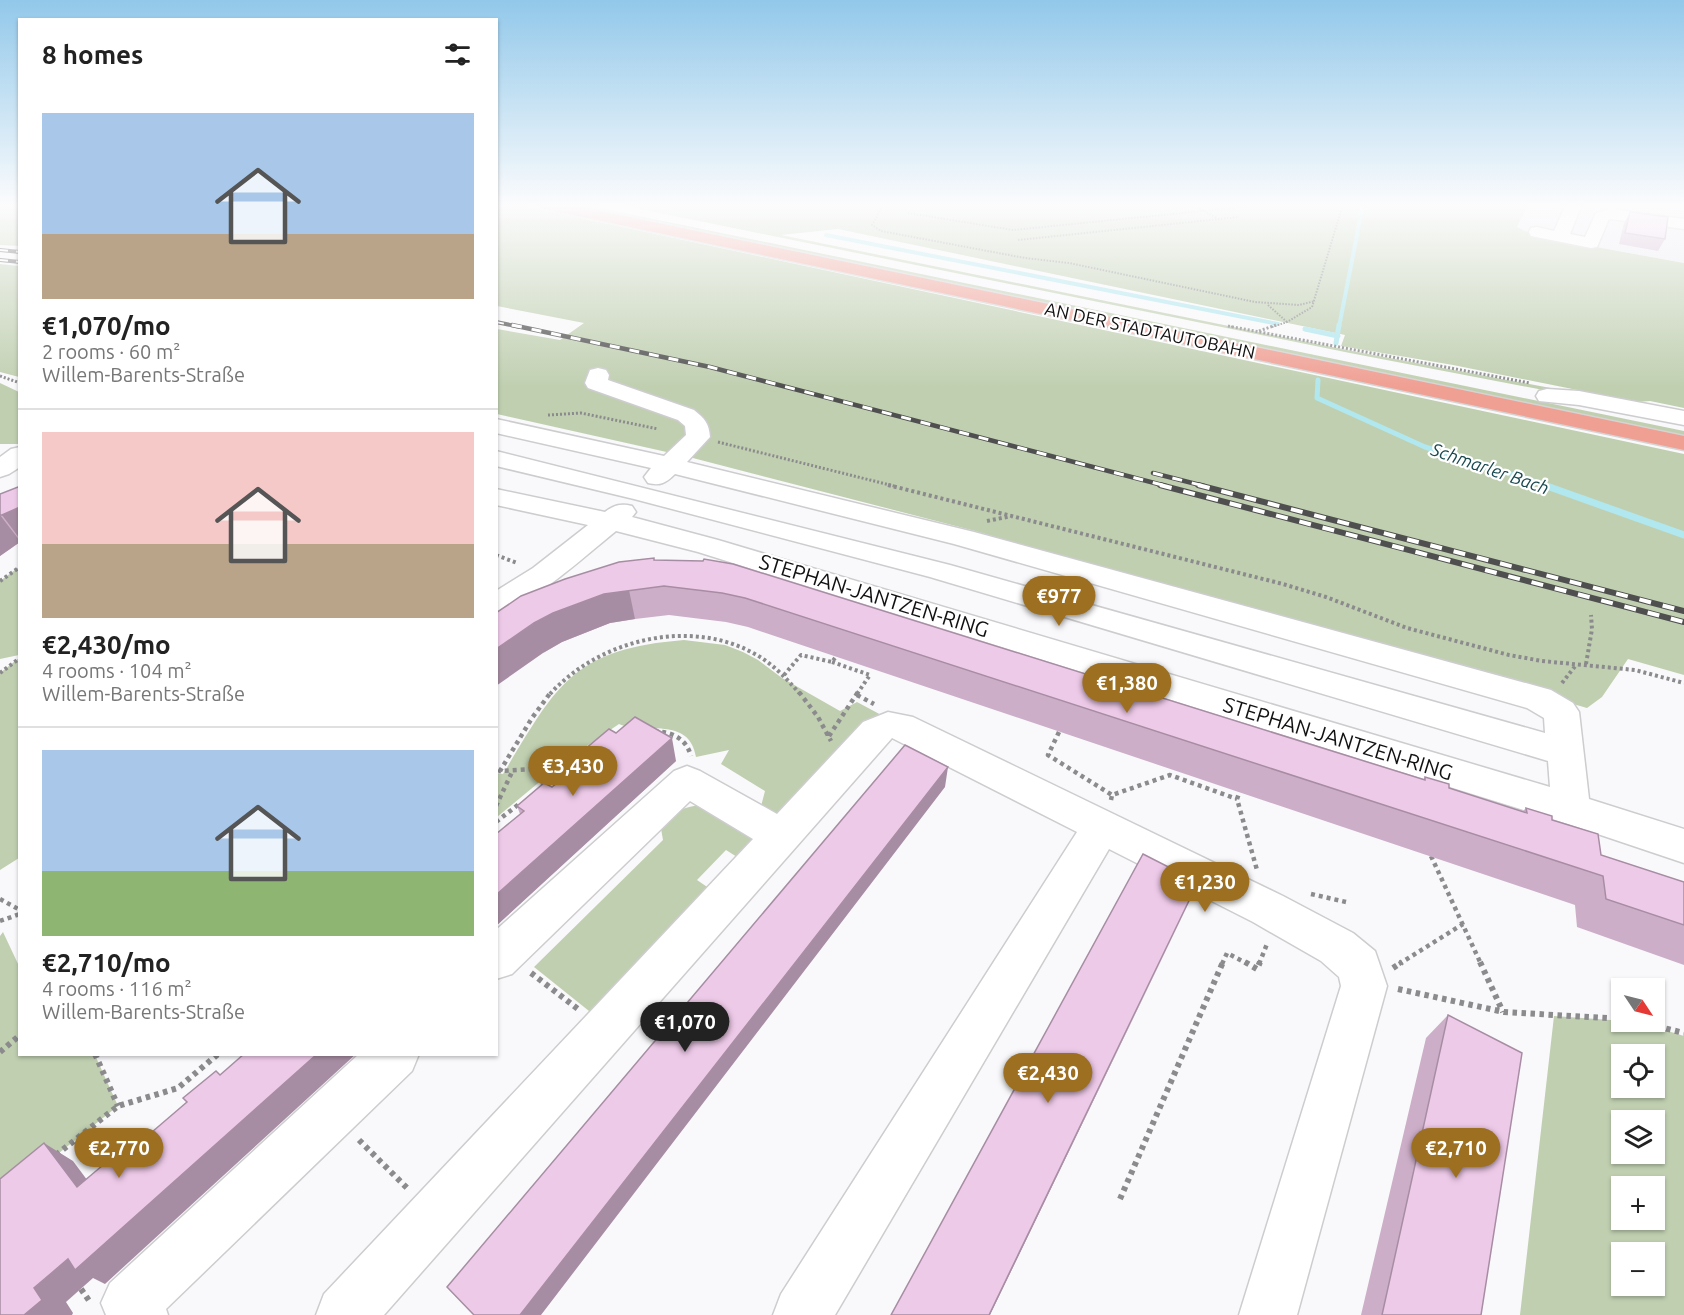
<!DOCTYPE html>
<meta charset="utf-8">
<style>
:root{--surface:#fff;--page:#f2f2f2;--text:#222;--muted:#767676;--line:#e0e0e0;--accent:#9d6f21}
body{margin:0;font-family:Ubuntu,sans-serif;background:var(--page);color:var(--text);height:100vh;display:flex;flex-direction:column;font-size:22px;white-space:nowrap}
*{box-sizing:border-box;margin:0}
p{font-size:20px;color:var(--muted)}
.icon{flex:none;width:33px;height:33px;fill:none;stroke:currentColor;stroke-width:2;stroke-linecap:round;stroke-linejoin:round}
.map{position:relative;flex:1;overflow:hidden}
.sheet{position:absolute;left:18px;top:18px;width:480px;height:1038px;display:flex;flex-direction:column;background:var(--surface);border-radius:0px;box-shadow:0 2px 4px #0004}
.sheet>*{flex:none}
.needle{width:39px;rotate:125deg}
.fabs{position:absolute;left:1611px;top:978px;display:grid;gap:12px}
.fabs a{display:grid;place-items:center;width:54px;height:54px;border-radius:0px;background:var(--surface);box-shadow:0 2px 4px #0004;font-size:30px}
.price{position:absolute;translate:-50% -51px;padding:0 14px;border-radius:21px;background:var(--accent);color:#fff;font-size:20px;line-height:39px;filter:drop-shadow(0 2px 3px #0008)}
.price::after{content:'';position:absolute;left:50%;top:36px;width:18px;height:14px;margin-left:-9px;background:inherit;clip-path:polygon(0 0,100% 0,50% 100%)}
.price.active{background:#222;color:#fff}
ul{padding:0;list-style:none}
li{display:grid;align-content:center;gap:12px;height:318px;padding:0 24px}
li+li{border-top:2px solid var(--line)}
li span{display:grid;place-items:center;height:186px;border-radius:0px;color:#555}
li>.icon{margin-inline-start:auto}
span .icon{width:108px;height:108px;fill:#fffc;stroke-width:1}
li b{font-size:26px}
h2{display:flex;justify-content:space-between;align-items:center;height:72px;padding:0 24px;font-size:26px}
.map>svg:first-child{display:block}
</style>
<div class="map">
<svg width="1684" height="1315" viewBox="0 0 1684 1315">
<rect width="100%" height="100%" fill="#f9f9fb"/>
<path fill="#ebebf3" d="M1529,204H1684V263L1536,236L1517,228Z"/>
<path fill="#c0cfb0" fill-rule="evenodd" d="M0,204H19V246L0,245Z
M497,204H515L1684,454V675L1628,659L1602,697L1587,708L975,531L689,457L497,414V329L560,340L584,323L497,306Z
M566,204H581L1684,431V436Z
M615,204H1529L1517,227L1536,236L1684,263V408L1650,401L1637,402L1453,365L1341,346L1345,335L838,229L781,235L1352,351L1636,404L1580,397L1350,353Z
M0,264L19,266V377L0,372Z
M0,383L19,392V444H0Z
M19,567V655L0,659V581Z
M684,640L725,645L743,652L758,660L782,678L840,711L857,702L885,717L795,815L759,814L765,791L721,764L729,750L696,757C689,715 644,735 619,724L566,760L497,817L496,773L503,774C557,685 572,649 684,640Z
M19,658V858L0,870V673Z
M701,805L751,833V843L745,862L726,850L697,880L716,893L599,1019L534,967L663,840L660,823C673,811 684,807 701,805Z
M3,932L19,966L20,1054L95,1055L118,1106L0,1200V936Z
M1554,1016L1639,1022L1684,1036V1315H1520ZM1622,1054H1654V1088H1622ZM1622,1120H1654V1154H1622ZM1622,1186H1654V1220H1622ZM1622,1252H1654V1286H1622Z"/>
<g fill="none" stroke-linecap="round" stroke-linejoin="round">
<path stroke="#b1e7ee" stroke-width="4" d="M826,235L1278,324
M1339,327L1363,204"/>
<path stroke="#b1e7ee" stroke-width="5" d="M1305,329L1338,336
M1336,343L1339,325
M1318,380L1317,398L1425,447L1549,486"/>
<path stroke="#b1e7ee" stroke-width="7" d="M1544,485L1684,535"/>
<g stroke="#cdcdcf" stroke-width="3">
<path id="minor" d="M1566,204H1582L1570,234L1585,237L1596,213L1611,209L1684,219V229L1611,219H1609L1597,247L1591,248L1531,236L1529,232L1531,228L1537,227L1554,231Z
M598,368L606,370L609,375L608,380L694,410C705,419 709,423 710,437L687,462L974,532L1551,690L1573,703L1579,712L1589,799L1684,829V863L1568,824L698,552L616,531C586,555 532,605 496,615V591L533,568L588,525L496,505V489L605,512C614,505 621,503 632,506L636,512L632,517L718,540L1550,787L1548,761L930,577L634,499L496,466V451L950,565L1545,733L1544,718L1527,708L954,544L675,474C666,483 660,486 648,483L644,477L651,468L496,433V419L664,456L686,435L685,426L678,420L588,388L585,383L590,370Z
M1547,389L1579,391L1684,411V425L1579,405L1539,401L1536,396L1539,391Z
M20,447V467L9,474L0,477V457L11,449Z
M888,712L913,717L1283,896L1353,933L1375,951L1387,986L1297,1315H1239L1341,986L1339,977L1321,961L1253,922L1109,849L835,1315H773L781,1294L1077,832L892,738L384,1315H316L324,1294L753,839L690,801L512,974L496,979V930L674,771L687,766L700,771L777,814L863,722Z
M359,1054H419L412,1071L166,1309L168,1315H106L101,1303L110,1283Z"/>
</g>
<g stroke="#d4d4d4" stroke-width="3">
<path id="highway" d="M537,204H567L1684,436V450L545,209Z"/>
</g>
<path stroke="#8b8b8d" stroke-width="2" stroke-dasharray="1.5 1.5" stroke-linecap="butt" d="M1191,204L1217,218
M883,206L872,225L881,231L1025,258L1069,263L1255,302L1299,305L1315,301
M908,213L1013,230L1262,205
M1018,240L1239,217
M1268,305L1287,322
M1228,326L1233,327
M1272,327L1287,322L1312,307L1343,204"/>
<path stroke="#8b8b8d" stroke-width="3" stroke-dasharray="2 2" stroke-linecap="butt" d="M1228,326L1530,383
M1259,331L1276,325
M0,376L20,383
M548,415L581,413L658,429
M718,442L894,486"/>
<path stroke="#8b8b8d" stroke-width="4" stroke-dasharray="3 3" stroke-linecap="butt" d="M888,485L1283,584L1326,597L1407,628L1509,655L1542,661L1635,670L1684,683
M987,521L1012,516
M496,555L517,563
M0,581L20,567
M832,662L870,675L857,694
M1586,664L1592,629L1591,615
M0,673L20,658
M784,675L801,655L832,662L838,654
M1562,683L1576,665
M550,694C599,640 689,617 755,654C773,664 787,679 800,694"/>
<path stroke="#8b8b8d" stroke-width="4.5" stroke-dasharray="4 4" stroke-linecap="butt" d="M799,692L818,717L831,741
M857,695L874,704
M654,731C672,732 686,738 691,756
M1059,732L1048,755L1112,795
M829,736L858,692
M566,767L589,753
M542,786L566,767L500,771L532,718L551,692
M1241,788L1237,799L1257,870
M1111,800L1112,795L1170,775L1237,799
M496,806L513,770
M496,822L519,804
M1431,856L1481,964
M1311,894L1346,902
M0,899L20,910
M0,921L20,914
M1222,964L1227,953L1248,964
M1259,964L1267,944
M1399,964L1463,924"/>
<path stroke="#8b8b8d" stroke-width="6" stroke-dasharray="4.5 4.5" stroke-linecap="butt" d="M1245,962L1257,969L1260,962
M1480,962L1503,1012
M1393,968L1402,962
M531,973L578,1009
M1398,989L1504,1012L1622,1019
M1640,1022L1684,1033
M0,1052L20,1035
M95,1054L118,1106
M81,1136L106,1167
M359,1140L407,1188
M56,1155L118,1106L178,1088L218,1054
M1120,1199L1223,962
M81,1289L90,1302"/>
<use href="#minor" fill="#fff" fill-rule="evenodd"/>
<use href="#highway" fill="#f09f93" fill-rule="evenodd"/>
<g stroke="#4f4f50" stroke-width="4">
<path id="rail-far2" d="M0,250L20,252
M0,260L20,262
M496,322L520,327"/>
</g>
<g stroke="#4f4f50" stroke-width="4.5">
<path id="rail-far1" d="M512,325L710,367L1166,486
M1153,473L1204,486"/>
</g>
<g stroke="#4f4f50" stroke-width="6">
<path id="rail" d="M1160,485L1684,622
M1198,485L1684,611"/>
</g>
<use href="#rail-far2" stroke="#fff" stroke-width="2" stroke-dasharray="8" stroke-linecap="butt"/>
<use href="#rail-far1" stroke="#fff" stroke-width="3" stroke-dasharray="10" stroke-linecap="butt"/>
<use href="#rail" stroke="#fff" stroke-width="4" stroke-dasharray="12" stroke-linecap="butt"/>
</g>
<path fill="#cdaec8" d="M1630,212L1665,239L1658,251L1619,244L1624,223Z
M20,487V542L0,556V494Z
M655,560L1423,780L1425,777L1449,788L1523,811L1526,808L1552,820L1601,855L1684,882V965L1577,927L1575,905L748,627L726,622L669,615L635,619L610,623L562,642L543,653Z
M616,733L676,761L496,926V834L520,814L517,806L552,787L586,758L584,750Z
M1448,1015L1481,1315H1361L1426,1038Z"/>
<path fill="#a78da3" d="M20,507V539L2,515Z
M0,515L20,541V542L0,556Z
M629,590L635,619L610,623L562,642L543,653L496,686V649L534,623L553,613L604,594Z
M672,738L676,761L496,926V895Z
M948,767L945,787L541,1315H520Z
M1185,911L990,1315H989Z
M317,1054H356L105,1284L93,1278L66,1302L73,1313L72,1315H24L34,1288L68,1259Z
M44,1143L73,1161L105,1204L77,1187Z"/>
<path fill="#eecae9" stroke="#a78da3" stroke-width="1.5" d="M1630,212L1668,217L1665,239L1625,233Z
M18,487H20V507L2,515H0V494Z
M654,558V560L703,561L704,559L733,564L1425,780V777L1449,784V788L1527,813L1526,808L1552,816V820L1598,834L1601,855L1684,882V925L1606,899L1603,876L745,598L722,593L664,586L604,594L553,613L534,623L496,649V613L521,596L565,579L619,562Z
M635,717L672,738L496,895V834L524,811L517,806L544,783L552,787L591,754L584,750L609,729L616,733Z
M905,745L948,767L520,1315H474L447,1287Z
M1143,854L1198,882L989,1315H891Z
M1448,1015L1522,1053L1481,1315H1382Z
M244,1054H317L75,1270L68,1259L34,1288L42,1300L24,1315H0V1179L44,1143L77,1187L141,1133L145,1138L187,1102L183,1098L216,1071L220,1075Z"/>
<linearGradient id="sky" x2="0" y2="1"><stop stop-color="#92c8ea"/><stop offset="0.53" stop-color="#fcfcfd"/><stop offset="1" stop-color="#fcfcfd" stop-opacity="0"/></linearGradient>
<rect width="1684" height="388" fill="url(#sky)"/>
<g text-anchor="middle" stroke-width="4.5" stroke-linejoin="round" paint-order="stroke">
<g font-size="18" fill="#111112" stroke="#fff">
<text transform="translate(1150 331) rotate(12)" y="6">AN DER STADTAUTOBAHN</text>
</g>
<g font-size="18" font-style="italic" fill="#19494f" stroke="#fff">
<text transform="translate(1490 469) rotate(19)" y="6">Schmarler Bach</text>
</g>
<g font-size="21" fill="#111112" stroke="#fff">
<text transform="translate(874 596) rotate(17)" y="7">STEPHAN-JANTZEN-RING</text>
<text transform="translate(1338 739) rotate(17)" y="7">STEPHAN-JANTZEN-RING</text>
</g>
</g>
</svg>
<div class="fabs">
<a><svg class="needle" viewBox="-14 -14 28 28"><path d="M0-13l5 13h-10z" fill="#e53935"/><path d="M0 13l5-13h-10z" fill="#767676"/></svg></a>
<a><svg class="icon" aria-label="locate" viewBox="0 0 24 24"><circle cx="12" cy="12" r="6"/><path d="M12 2v4M12 18v4M2 12h4M18 12h4"/></svg></a>
<a><svg class="icon" aria-label="layers" viewBox="0 0 24 24"><path d="M12 4l9 5-9 5-9-5zM3 14l9 5 9-5"/></svg></a>
<a>+</a>
<a>−</a>
</div>
<b class="price" style="left:1059px;top:627px">€977</b>
<b class="price" style="left:1127px;top:714px">€1,380</b>
<b class="price" style="left:573px;top:797px">€3,430</b>
<b class="price" style="left:1205px;top:913px">€1,230</b>
<b class="price active" style="left:685px;top:1053px">€1,070</b>
<b class="price" style="left:1048px;top:1104px">€2,430</b>
<b class="price" style="left:119px;top:1179px">€2,770</b>
<b class="price" style="left:1456px;top:1179px">€2,710</b>
<section class="sheet">
<h2>8 homes<svg class="icon" aria-label="filters" viewBox="0 0 24 24"><path d="M4 7h16M4 17h16"/><circle cx="9" cy="7" r="2"/><circle cx="15" cy="17" r="2"/></svg></h2>
<ul>
<li><span style="background:linear-gradient(#a9c7e8 65%,#b9a48a 0)"><svg class="icon" aria-label="home" viewBox="0 0 24 24"><path d="M3 11l9-7 9 7M6 9v11h12V9"/></svg></span><div><b>€1,070/mo</b><p>2 rooms · 60 m²</p><p>Willem-Barents-Straße</p></div></li>
<li><span style="background:linear-gradient(#f6c9c9 60%,#b9a48a 0)"><svg class="icon" aria-label="home" viewBox="0 0 24 24"><path d="M3 11l9-7 9 7M6 9v11h12V9"/></svg></span><div><b>€2,430/mo</b><p>4 rooms · 104 m²</p><p>Willem-Barents-Straße</p></div></li>
<li><span style="background:linear-gradient(#a9c7e8 65%,#8fb573 0)"><svg class="icon" aria-label="home" viewBox="0 0 24 24"><path d="M3 11l9-7 9 7M6 9v11h12V9"/></svg></span><div><b>€2,710/mo</b><p>4 rooms · 116 m²</p><p>Willem-Barents-Straße</p></div></li>
</ul>
</section>
</div>
